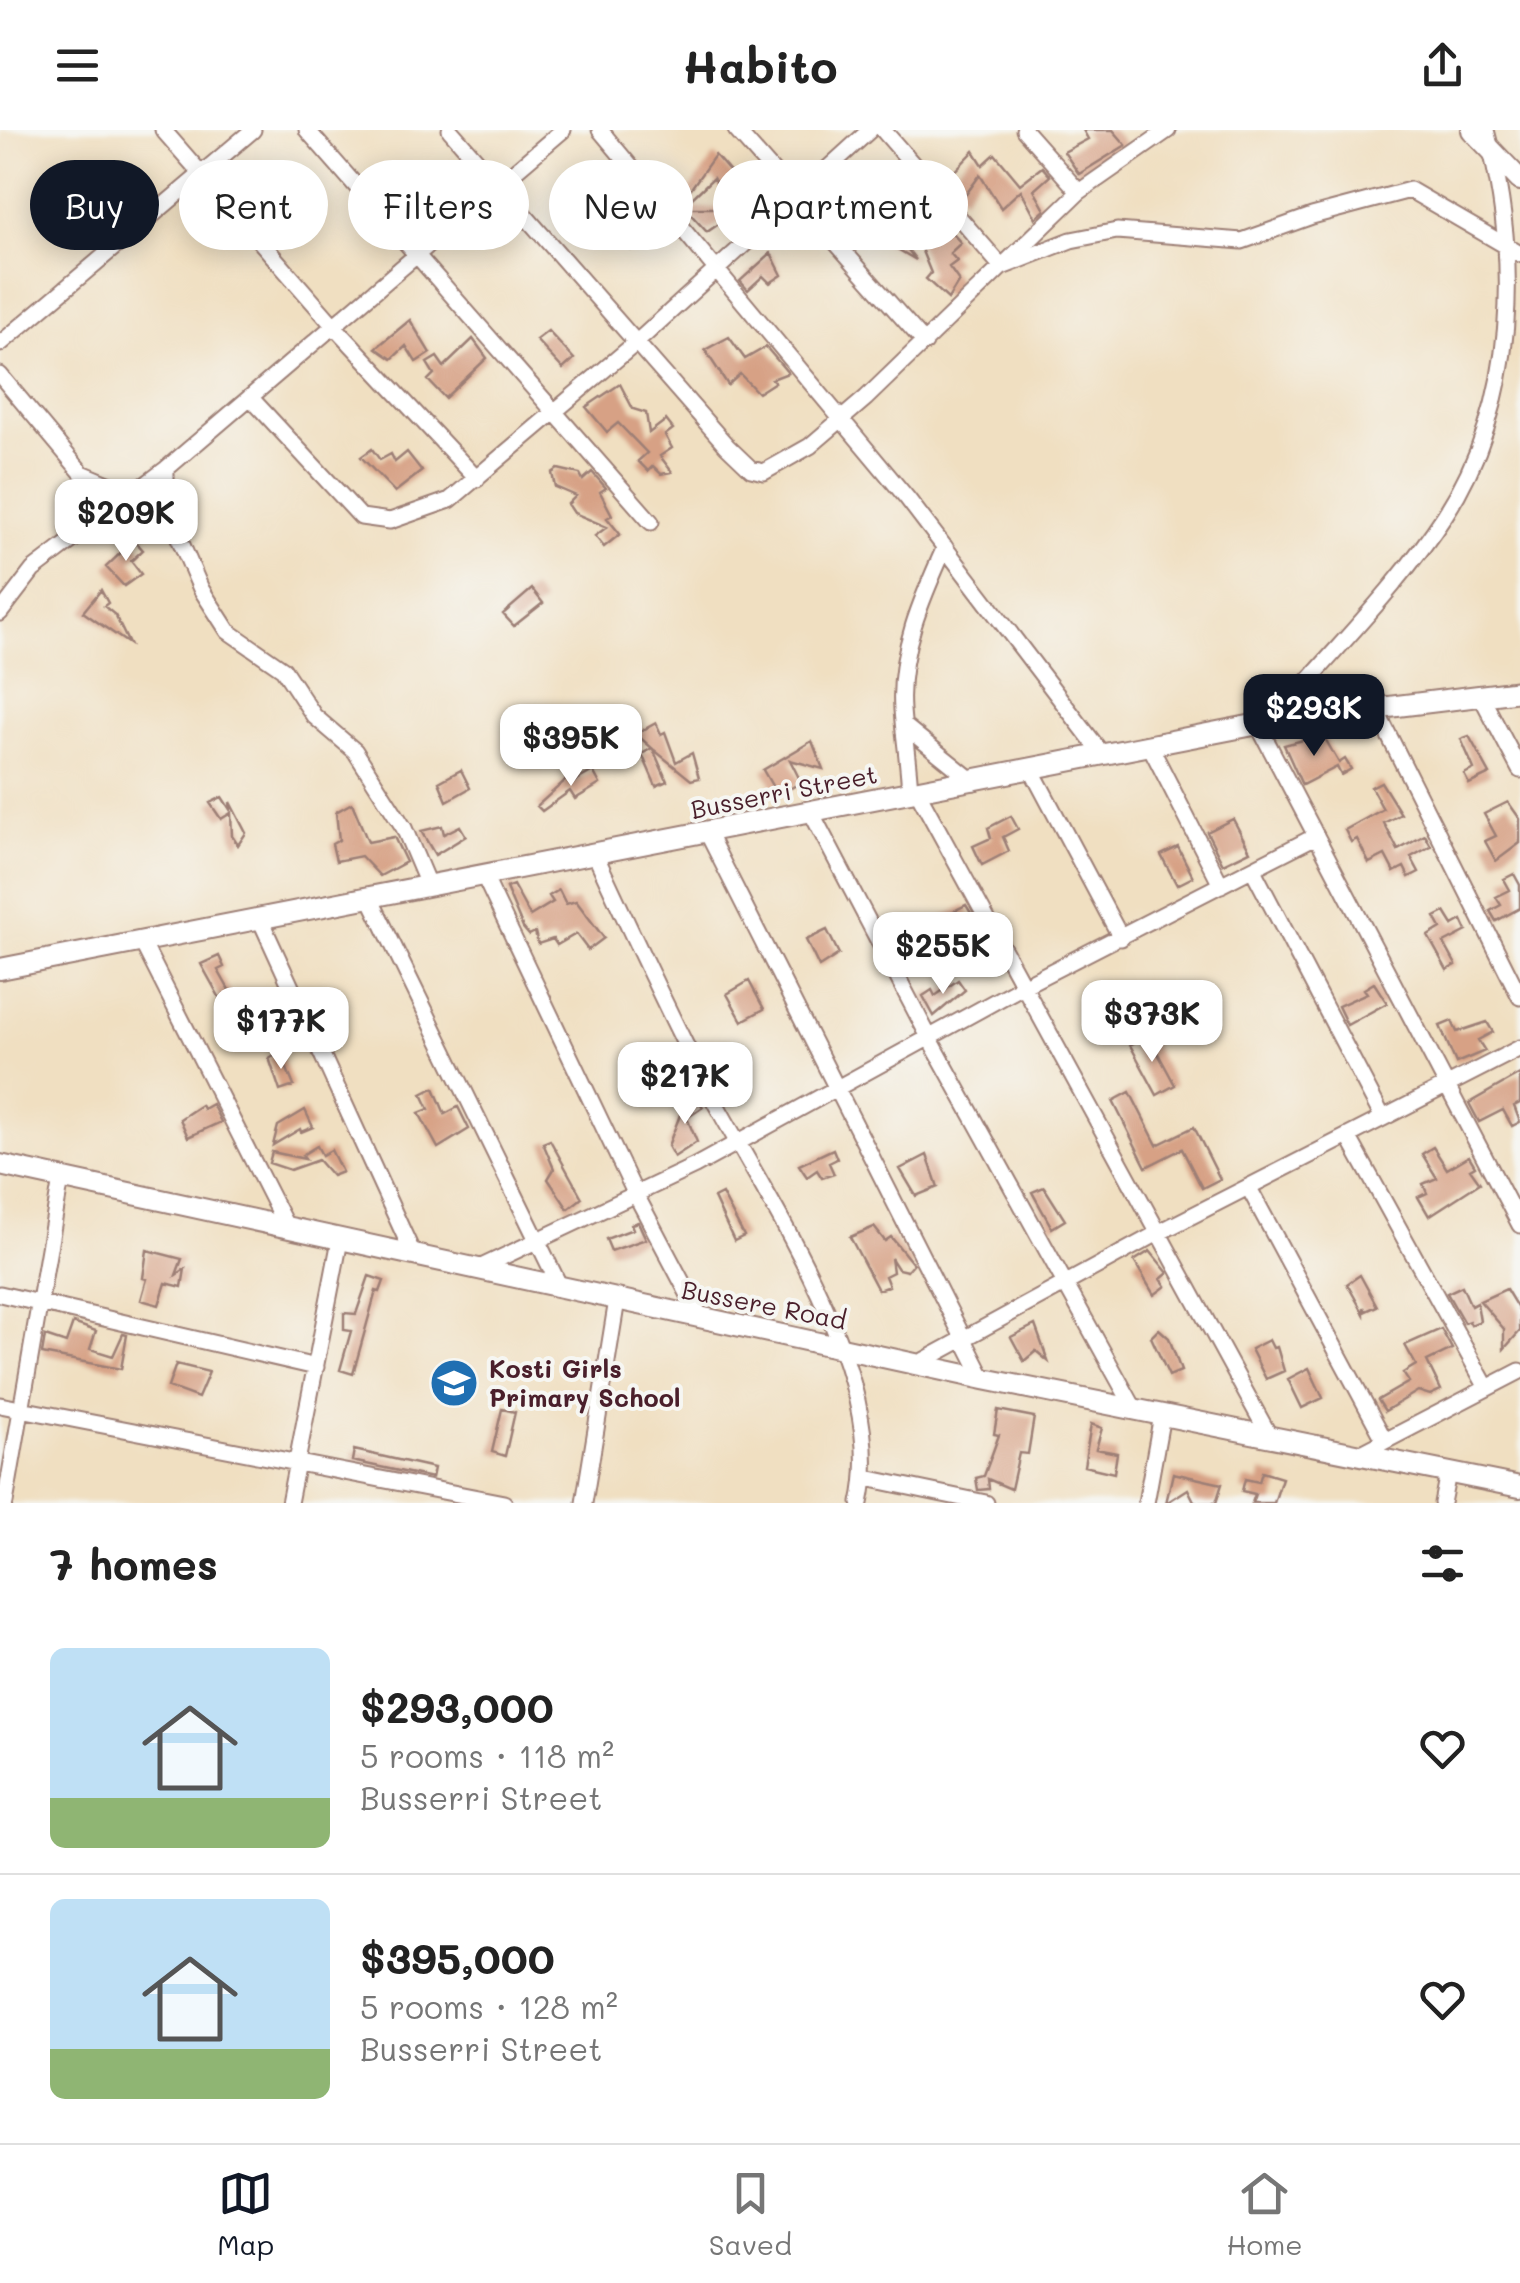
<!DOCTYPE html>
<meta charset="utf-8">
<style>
:root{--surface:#fff;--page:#f2f2f2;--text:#222;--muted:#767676;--line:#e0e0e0;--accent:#111827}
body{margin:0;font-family:Mali,sans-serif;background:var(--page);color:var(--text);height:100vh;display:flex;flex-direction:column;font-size:38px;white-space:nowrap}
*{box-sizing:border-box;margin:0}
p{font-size:32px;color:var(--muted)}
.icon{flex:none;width:55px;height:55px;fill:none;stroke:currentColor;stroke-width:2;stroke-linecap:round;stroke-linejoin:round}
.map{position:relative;height:1373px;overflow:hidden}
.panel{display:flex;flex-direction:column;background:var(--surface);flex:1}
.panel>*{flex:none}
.banner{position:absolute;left:30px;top:30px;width:1000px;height:90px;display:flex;gap:20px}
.price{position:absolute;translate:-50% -85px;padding:0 22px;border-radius:20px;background:#fff;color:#222;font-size:32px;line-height:65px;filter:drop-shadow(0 2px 5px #0008)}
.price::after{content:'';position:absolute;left:50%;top:60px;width:30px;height:22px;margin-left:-15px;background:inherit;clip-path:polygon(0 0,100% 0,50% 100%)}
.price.active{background:var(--accent);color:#fff}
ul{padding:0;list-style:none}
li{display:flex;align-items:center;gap:30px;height:250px;padding:0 50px}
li+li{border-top:2px solid var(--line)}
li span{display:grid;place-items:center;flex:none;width:280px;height:200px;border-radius:15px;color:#555}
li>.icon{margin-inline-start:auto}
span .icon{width:120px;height:120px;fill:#fffc;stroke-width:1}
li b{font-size:42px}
h2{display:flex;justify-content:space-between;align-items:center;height:120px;padding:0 50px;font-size:42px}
.chip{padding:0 35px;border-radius:45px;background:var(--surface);box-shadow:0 5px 25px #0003;font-size:35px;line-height:90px}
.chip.active{background:var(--accent);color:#fff}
header{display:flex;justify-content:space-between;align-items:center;height:130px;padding:0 50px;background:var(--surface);font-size:45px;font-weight:800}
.menu{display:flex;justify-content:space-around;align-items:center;height:140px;border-top:2px solid var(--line);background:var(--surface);font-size:28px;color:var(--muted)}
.menu a{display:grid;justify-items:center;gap:5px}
.menu .active{color:var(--accent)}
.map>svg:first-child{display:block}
</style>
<header><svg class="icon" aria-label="menu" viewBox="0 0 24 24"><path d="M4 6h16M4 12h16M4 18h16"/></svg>Habito<svg class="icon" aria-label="share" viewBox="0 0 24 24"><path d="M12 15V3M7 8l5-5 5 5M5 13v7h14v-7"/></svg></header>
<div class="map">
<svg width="1520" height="1373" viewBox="0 0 1520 1373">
<rect width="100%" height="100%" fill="#f6f6f2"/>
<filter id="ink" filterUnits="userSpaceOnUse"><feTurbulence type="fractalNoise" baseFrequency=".01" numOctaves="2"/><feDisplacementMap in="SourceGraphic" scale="20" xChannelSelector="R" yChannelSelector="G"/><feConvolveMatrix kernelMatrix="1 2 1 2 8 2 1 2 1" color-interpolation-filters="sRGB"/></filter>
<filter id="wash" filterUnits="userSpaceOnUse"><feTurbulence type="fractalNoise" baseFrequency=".0048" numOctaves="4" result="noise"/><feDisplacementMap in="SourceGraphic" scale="40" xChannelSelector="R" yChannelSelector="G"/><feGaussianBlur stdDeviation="2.25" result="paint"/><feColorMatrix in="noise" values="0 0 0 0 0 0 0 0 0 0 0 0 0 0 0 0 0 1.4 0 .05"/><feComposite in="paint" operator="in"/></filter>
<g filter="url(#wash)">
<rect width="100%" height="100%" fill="#f0dfc1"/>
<g id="blocks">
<path fill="#d7a185" d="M1083,0H1113L1126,15L1079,44L1064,22L1088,9Z
M974,21L983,35L995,24L1020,54L1042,37L1050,46L1034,60L1045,80L1036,88L1021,60L1001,78L980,45L964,67L946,50Z
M715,25L735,48L722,62L713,48L688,72L684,68Z
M845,44L885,86L883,88L916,130L882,110L853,75L856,71L840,48Z
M648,75L654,82L629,100L640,111L631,120L607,94Z
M685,78H742L707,102Z
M932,81L961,113L950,123L957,131L949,137L959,151L948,169L926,149L931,143L913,99Z
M771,123L782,145L770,153L763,146L748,160L740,151Z
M410,190L430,223L416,232L406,216L392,229L376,218Z
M548,201L574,229L563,239L536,210Z
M729,207L745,229L766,217L788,243L772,249L775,252L758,263L740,244L728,255L705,220Z
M473,209L487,228L445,268L428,250L434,244L427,233L437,227L444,237Z
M620,254L633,279L646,283L649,303L666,290L673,299L665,305L672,318L660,326L672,342L661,344L653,336L648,341L638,331L647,323L618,293L607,302L586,277Z
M372,319L380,330L391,324L395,332L407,322L422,341L395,362L361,327Z
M558,339L580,344L583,350L592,342L606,358L600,362L612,385L607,388L620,404L604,417L595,406L607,397L574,383L568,374L576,366L555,357L552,343Z
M134,410L143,420L131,431L141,444L124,456L106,437Z
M532,459L543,473L514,496L503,484Z
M101,460L108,473L104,476L115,485L129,514L83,482Z
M656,593L661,604L665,602L676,632L692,623L699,648L691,650L653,619L667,651L656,656L642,624L652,618L636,604Z
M1323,605L1339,633L1345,629L1351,639L1341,645L1337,637L1302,655L1284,615Z
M1469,606L1490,644L1469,654L1464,644L1474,639L1461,609Z
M812,611L823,639L790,630L801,652L778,666L763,640Z
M461,640L470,658L447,671L439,652Z
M593,641L600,654L575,669L570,661L542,681L537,676L569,647L572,653Z
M1381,652L1401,684L1384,693L1398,720L1425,705L1431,716L1411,727L1419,742L1409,747L1404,737L1394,742L1385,725L1369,733L1357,709L1351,712L1345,700L1383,679L1371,657Z
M222,667L231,681L230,672L246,703L238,715L232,706L231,683L221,689L210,673Z
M1508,672L1520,689V713L1496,731L1485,711L1496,706L1484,684Z
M352,673L368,712L394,707L406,732L380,746L361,726L336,731L332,714L339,710L336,682Z
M1011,686L1018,699L1003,707L1009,721L982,735L973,716L991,708L988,698Z
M1233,689L1250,721L1223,734L1207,702Z
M442,696L444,704L460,696L466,706L435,725L421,701Z
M1178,717L1193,747L1177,755L1161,725Z
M1514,744L1520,755V778L1496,791L1490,781L1501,775L1496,767L1510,760L1504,749Z
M513,755L530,786L553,772L549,766L559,760L566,774L576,771L604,808L588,820L576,804L557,815L553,809L538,814L535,802L529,805L523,798L506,758Z
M966,775L971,783L955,793L967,817L949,826L932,792Z
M1445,782L1453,795L1462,790L1467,801L1444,813L1456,835L1447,840L1428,806L1441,798L1435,787Z
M827,800L839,824L819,837L806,810Z
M219,826L224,837L218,840L238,876L227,881L201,834Z
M958,850L965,860L934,886L923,866L932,860L935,866Z
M749,851L764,879L742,891L727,864Z
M1374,853L1387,873L1347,895L1338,876L1367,863L1364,859Z
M1452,891L1457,902L1487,892L1493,902L1478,910L1485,921L1456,933L1440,896Z
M1148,905L1175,955L1157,965L1130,915Z
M280,922L294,956L280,961L269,928Z
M1520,944V973L1514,976L1520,992L1512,996L1503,980L1479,992L1469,973Z
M434,958L445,984L458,977L469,999L438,1018L419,983L429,979L422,964Z
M690,959L703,977L687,988L697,1012L674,1027L668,1016Z
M1130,962L1157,1015L1194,997L1220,1049L1202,1058L1182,1019L1146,1037L1113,971Z
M212,974L221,992L188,1007L180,989L201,975L203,979Z
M305,980L313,997L301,1002L300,999L273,1015L278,996Z
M550,1010L582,1068L568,1079L548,1049L554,1039L543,1013Z
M317,1016L322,1025L331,1020L342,1042L332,1046L318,1030L290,1040L269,1033L272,1022L305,1029L302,1025Z
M1433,1017L1447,1039L1469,1026L1475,1036L1470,1039L1480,1053L1429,1086L1418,1067L1427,1063L1423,1054L1437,1048L1422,1024Z
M833,1019L837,1029L829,1033L834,1044L822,1048L817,1040L807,1047L799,1035Z
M927,1025L938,1057L916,1066L900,1039Z
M1044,1057L1065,1090L1052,1098L1032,1062Z
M722,1064L744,1106L734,1111L714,1068Z
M638,1092L646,1109L611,1121L606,1109L633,1099L631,1094Z
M874,1097L885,1111L891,1107L913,1134L907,1141L898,1139L891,1128L893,1142L885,1146L889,1156L878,1160L850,1107Z
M147,1120L182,1129L176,1145L185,1139L182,1157L166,1153L159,1175L141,1170L147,1149L143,1148Z
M1150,1121L1168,1143L1161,1149L1166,1156L1154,1165L1134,1131Z
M1360,1145L1377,1176L1366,1181L1364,1177V1184L1347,1154Z
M369,1146L384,1151L380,1162L376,1161L353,1244L340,1240L351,1201L344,1200V1183L356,1184Z
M1462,1156L1471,1176L1477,1173L1480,1191L1471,1195L1469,1191L1464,1193L1447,1163Z
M1506,1159L1520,1182V1201L1504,1219V1199L1480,1171Z
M73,1193L96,1201L90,1219L113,1226L123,1204L127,1205L121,1239L42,1224L45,1206L66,1213Z
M1035,1195L1048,1231L1036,1221L1024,1231L1011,1207Z
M1159,1199L1169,1208L1181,1241L1169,1246L1151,1207Z
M1441,1199L1452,1219L1427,1231L1441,1260L1430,1265L1418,1261L1385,1281L1378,1270L1409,1252L1403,1243L1416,1235L1405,1215Z
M1269,1210L1273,1218L1277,1217L1284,1241L1266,1249L1251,1219Z
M176,1234L209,1242L198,1268L168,1257Z
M1309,1238L1323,1268L1302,1278L1288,1249Z
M502,1279L515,1282L505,1326L492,1322Z
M998,1280L1034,1287L1028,1324L1019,1323L1011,1359L988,1349L989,1359L978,1360L976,1348L984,1346L999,1305L994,1304Z
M1091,1294L1102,1298L1096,1319L1117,1323L1114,1343L1084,1336Z
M354,1320L434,1338L432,1348L352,1331Z
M1262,1342L1282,1348L1274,1373H1252L1255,1364L1242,1361L1245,1349L1259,1352Z
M1173,1343L1222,1354L1216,1373H1195L1188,1359L1166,1373Z"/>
</g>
</g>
<g filter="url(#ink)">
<use href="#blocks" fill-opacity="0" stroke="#9d7f76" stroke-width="2.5"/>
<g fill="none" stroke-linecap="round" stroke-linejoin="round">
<g stroke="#9d7f76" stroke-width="19">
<path id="minor" d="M163,0L334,196L477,349
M307,0L651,392
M450,0L727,316L751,339L764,342L810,316L866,268L1079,62L1168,0
M600,0L907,368L1103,625
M736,0L925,213
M883,0L1002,137L1071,110L1117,101L1242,111L1312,86L1410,60L1520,124
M1024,0L1079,62
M0,214L253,0
M0,245L82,343L166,378L201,459L228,501L283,539L314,586L355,621L404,698L429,757
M250,267L361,387L390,391L450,370L638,211L870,0
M166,378V339
M0,483L33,440L166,339L563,0
M1481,566L1520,640
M1376,580L1520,867
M1274,591C1330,523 1397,459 1445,385C1518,272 1520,126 1486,0
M1258,595L1520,1095
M907,598L974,652
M1150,616L1221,755
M1031,639L1121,808
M917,661L1270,1307
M910,664C909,636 904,607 902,580C898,522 922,468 945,417
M811,682L930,909L1135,1280
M707,702L984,1249
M595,724C630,800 666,877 704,952C763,1065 890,1243 860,1373
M1253,740L1383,988
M484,746L635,1063L701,1188
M370,768L560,1157
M260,789L414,1126
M142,812L287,1098
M1348,1006L1487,1258
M1249,1058L1385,1311
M477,1139L695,1036L1023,856L1316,706
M0,1164L316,1237
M921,1232L1160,1102L1520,918
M0,1275L504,1373
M1358,1325L1520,1241
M866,1348L986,1373
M5,1373L61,1049
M289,1373L340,1110
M584,1373L617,1170
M1146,1373L1162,1285
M1442,1373L1448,1343"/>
</g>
<g stroke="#9d7f76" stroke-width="24">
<path id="major" d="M1472,0L1520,50
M0,839L1274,591L1520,561
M0,1035L984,1249L1520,1357"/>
</g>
<use href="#minor" stroke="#fff" stroke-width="15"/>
<use href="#major" stroke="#fff" stroke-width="20"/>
</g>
</g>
<defs>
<g id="school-disc" transform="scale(2.5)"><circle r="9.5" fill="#1f6fb2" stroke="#f6f6f2"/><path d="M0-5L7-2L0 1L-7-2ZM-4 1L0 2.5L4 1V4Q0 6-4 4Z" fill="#fff"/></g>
</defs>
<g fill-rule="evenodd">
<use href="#school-disc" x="454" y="1253"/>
</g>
<g text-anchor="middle" stroke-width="8" stroke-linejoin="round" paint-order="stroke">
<g font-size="25" fill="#4a1f2b" stroke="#f6f6f2">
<text transform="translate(784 662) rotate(-11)" y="9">Busserri Street</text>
<text transform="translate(764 1175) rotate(11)" y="9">Bussere Road</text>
</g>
<g font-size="25" font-weight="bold" fill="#4a1f2b" stroke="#f6f6f2" text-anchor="start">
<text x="489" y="1248">Kosti Girls<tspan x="489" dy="29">Primary School</tspan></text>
</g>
</g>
</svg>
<b class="price" style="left:126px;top:434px">$209K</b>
<b class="price active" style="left:1314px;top:629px">$293K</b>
<b class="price" style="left:571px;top:659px">$395K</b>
<b class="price" style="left:943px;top:867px">$255K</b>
<b class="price" style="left:1152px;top:935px">$373K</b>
<b class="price" style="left:281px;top:942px">$177K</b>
<b class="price" style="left:685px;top:997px">$217K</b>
<div class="banner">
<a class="chip active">Buy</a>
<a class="chip">Rent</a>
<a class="chip">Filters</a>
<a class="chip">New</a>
<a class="chip">Apartment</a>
</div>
</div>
<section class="panel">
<h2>7 homes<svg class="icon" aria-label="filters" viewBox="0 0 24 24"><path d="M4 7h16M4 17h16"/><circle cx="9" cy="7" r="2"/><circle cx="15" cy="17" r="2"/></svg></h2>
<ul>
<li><span style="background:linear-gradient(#bfe0f5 75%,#8fb573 0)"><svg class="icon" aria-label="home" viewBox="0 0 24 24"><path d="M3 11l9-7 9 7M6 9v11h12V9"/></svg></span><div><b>$293,000</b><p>5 rooms · 118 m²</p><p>Busserri Street</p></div><svg class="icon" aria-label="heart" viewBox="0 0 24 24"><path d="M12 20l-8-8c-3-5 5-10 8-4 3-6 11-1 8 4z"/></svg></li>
<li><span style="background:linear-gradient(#bfe0f5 75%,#8fb573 0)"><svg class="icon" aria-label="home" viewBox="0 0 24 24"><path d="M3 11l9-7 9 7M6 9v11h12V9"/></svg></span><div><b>$395,000</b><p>5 rooms · 128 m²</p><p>Busserri Street</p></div><svg class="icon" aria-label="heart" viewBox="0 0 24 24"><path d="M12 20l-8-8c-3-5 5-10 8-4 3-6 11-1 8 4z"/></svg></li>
</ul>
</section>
<nav class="menu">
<a class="active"><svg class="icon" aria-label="map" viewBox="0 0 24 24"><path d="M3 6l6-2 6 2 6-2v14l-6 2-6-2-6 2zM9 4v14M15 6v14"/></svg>Map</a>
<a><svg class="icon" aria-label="saved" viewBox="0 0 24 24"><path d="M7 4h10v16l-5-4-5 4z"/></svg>Saved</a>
<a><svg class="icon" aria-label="home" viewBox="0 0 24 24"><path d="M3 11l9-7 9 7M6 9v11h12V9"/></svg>Home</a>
</nav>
